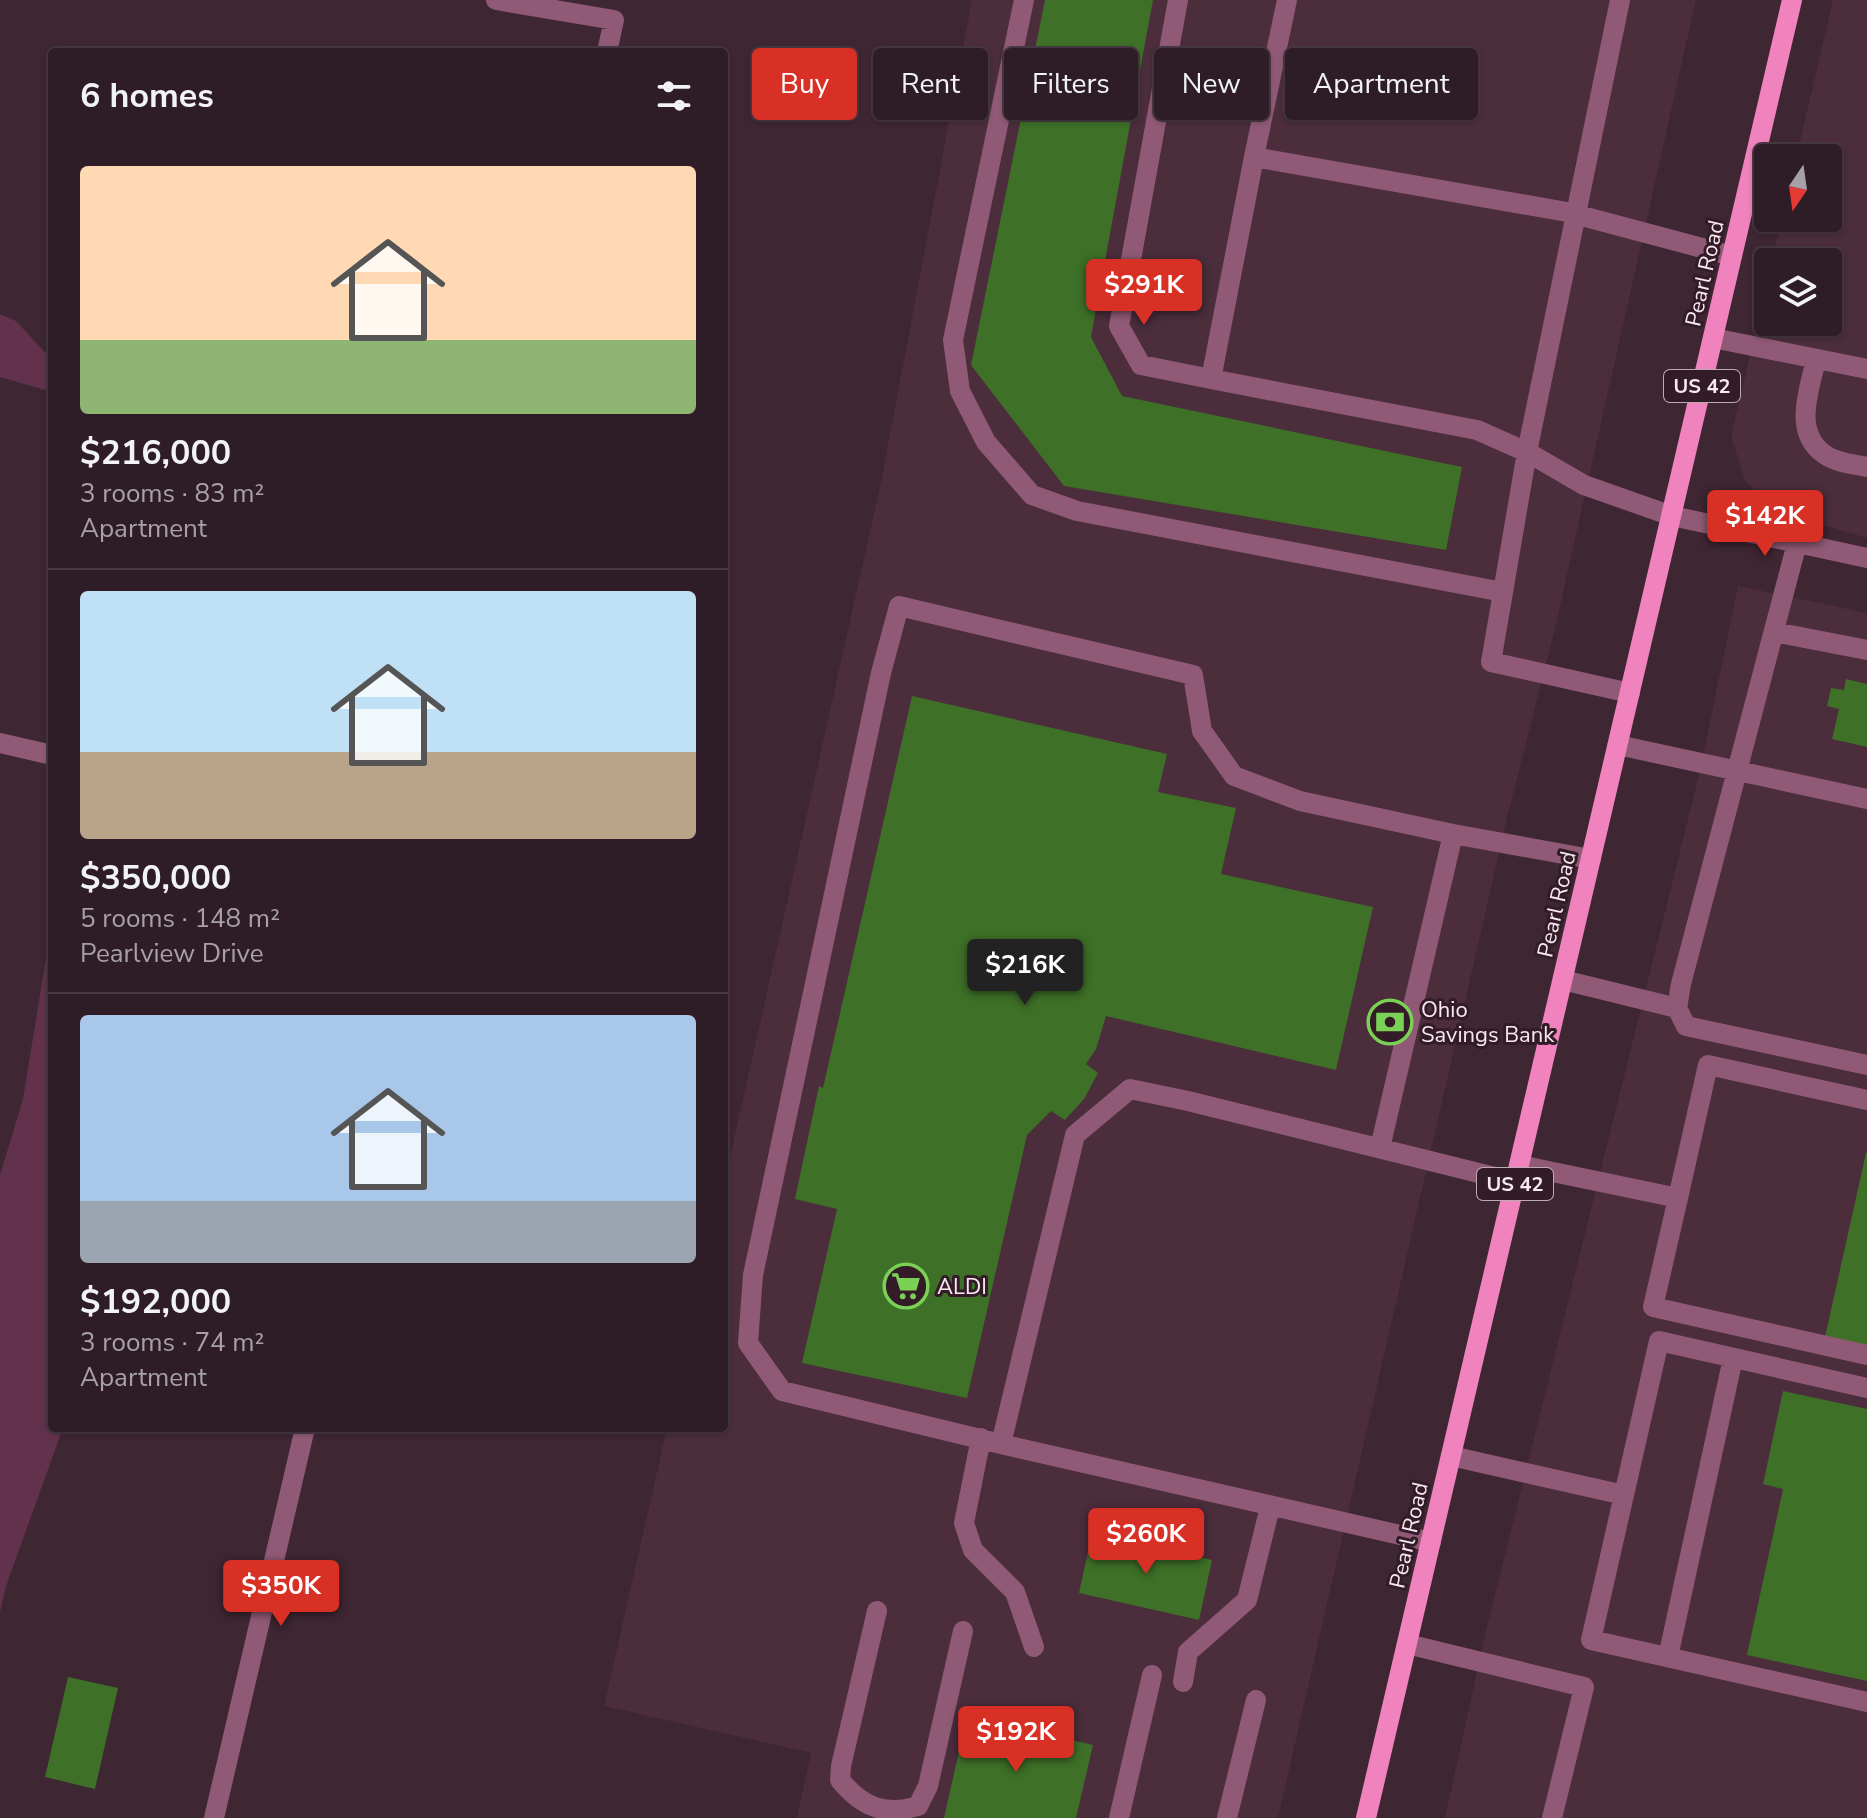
<!DOCTYPE html>
<meta charset="utf-8">
<style>
:root{--surface:#2e1c26;--page:#3a2932;--text:#f1f3f6;--muted:#a7a1a7;--line:#493a43;--accent:#d93025}
body{margin:0;font-family:"Nunito Sans",sans-serif;background:var(--page);color:var(--text);height:100vh;display:flex;flex-direction:column;font-size:30px;white-space:nowrap}
*{box-sizing:border-box;margin:0}
p{font-size:26px;color:var(--muted)}
.icon{flex:none;width:44px;height:44px;fill:none;stroke:currentColor;stroke-width:2;stroke-linecap:round;stroke-linejoin:round}
.map{position:relative;flex:1;overflow:hidden}
.sheet{position:absolute;left:48px;top:48px;width:680px;height:1384px;display:flex;flex-direction:column;background:var(--surface);border-radius:8px;box-shadow:0 2px 6px #0004,0 0 0 2px var(--line)}
.sheet>*{flex:none}
.top-card{position:absolute;left:752px;top:48px;width:760px;height:72px;display:flex;gap:16px}
.needle{width:52px;rotate:193deg}
.fabs{position:absolute;left:1754px;top:144px;display:grid;gap:16px}
.fabs a{display:grid;place-items:center;width:88px;height:88px;border-radius:8px;background:var(--surface);box-shadow:0 2px 6px #0004,0 0 0 2px var(--line);font-size:40px}
.price{position:absolute;translate:-50% -68px;padding:0 18px;border-radius:8px;background:var(--accent);color:#fff;font-size:26px;line-height:52px;filter:drop-shadow(0 2px 4px #0008)}
.price::after{content:'';position:absolute;left:50%;top:48px;width:24px;height:18px;margin-left:-12px;background:inherit;clip-path:polygon(0 0,100% 0,50% 100%)}
.price.active{background:#222;color:#fff}
ul{padding:0;list-style:none}
li{display:grid;align-content:center;gap:16px;height:424px;padding:0 32px}
li+li{border-top:2px solid var(--line)}
li span{display:grid;place-items:center;height:248px;border-radius:8px;color:#555}
li>.icon{margin-inline-start:auto}
span .icon{width:144px;height:144px;fill:#fffc;stroke-width:1}
li b{font-size:34px}
h2{display:flex;justify-content:space-between;align-items:center;height:96px;padding:0 32px;font-size:34px}
.tag{padding:0 28px;border-radius:8px;background:var(--surface);box-shadow:0 2px 6px #0004,0 0 0 2px var(--line);font-size:28px;line-height:72px}
.tag.active{background:var(--accent);color:#fff}
.map>svg:first-child{display:block}
</style>
<div class="map">
<svg width="1867" height="1818" viewBox="0 0 1867 1818">
<rect width="100%" height="100%" fill="#3e2632"/>
<path fill="#4b2d3c" d="M972,0H1696L1554,633L1508,814L1278,1818H797L811,1753L604,1706L667,1428H724V1184L880,487Z
M1833,0H1867V538L1769,509L1744,478L1731,436L1768,279V322H1828V262H1772L1782,218H1828V158H1796Z
M1738,586L1867,613V1818H1445L1485,1635L1699,775Z"/>
<path fill="#62314b" d="M0,314L16,321L52,360V392L0,377Z
M52,921V1428H63L6,1586L0,1612V1175L23,1099Z"/>
<path fill="#3e7028" d="M1045,0H1153L1091,337L1122,396L1462,467L1446,550L1064,486L971,365Z
M1846,679L1867,684V747L1832,739L1839,709L1827,706L1831,688L1844,690Z
M912,696L1167,754L1158,792L1236,808L1221,874L1373,907L1336,1070L1106,1016L1096,1049L1086,1064L1098,1073L1084,1099L1065,1120L1051,1111L1027,1135L967,1398L802,1363L837,1209L795,1199L819,1086L823,1088Z
M1866,1153H1867V1346L1825,1337Z
M1783,1391L1867,1409V1681L1747,1655L1783,1489L1763,1484Z
M1092,1533L1212,1560L1199,1620L1079,1593Z
M68,1677L118,1688L95,1789L45,1777Z
M967,1716L1093,1745L1076,1818H944Z"/>
<g fill="none" stroke-linecap="round" stroke-linejoin="round">
<path stroke="#905a76" stroke-width="20" d="M496,0L614,20L607,52
M1024,0L953,340L960,391L986,442L1032,495L1077,511L1503,592L1527,452L1584,485L1672,516L1867,558
M1178,0L1119,326L1141,365L1211,379
M1287,0L1254,157L1567,212L1732,256
M1254,157L1211,379L1477,430L1527,452L1620,0
M1713,338L1867,369
M1816,359C1810,389 1792,431 1824,454C1836,463 1853,464 1867,467
M1797,543L1681,984L1677,1008L1686,1026L1867,1065
M1503,592L1491,662L1630,693
M1774,632L1867,650
M0,743L52,755
M1618,745L1867,799
M1563,980L1677,1008
M1380,1148L1453,834
M1519,1165L1678,1198L1653,1307L1867,1355
M1678,1198L1708,1065L1867,1100
M1867,1388L1659,1341L1591,1640L1867,1702
M981,1438L964,1523L973,1550L1015,1592L1034,1647
M1001,1444L782,1391L748,1343L753,1275L881,673L899,606L1193,675L1202,731L1234,776L1300,801L1453,834L1591,859
M1451,1456L1624,1495
M1431,1542L1001,1444L1075,1135L1130,1089L1188,1101L1515,1182
M877,1611L841,1766L840,1780C862,1807 884,1816 918,1806L928,1786L963,1631
M1407,1644L1584,1687L1552,1818
M1668,1657L1733,1358
M1183,1682L1188,1652L1247,1600L1270,1507
M214,1818L305,1428
M1119,1818L1152,1675
M1227,1818L1256,1700"/>
<path stroke="#f082bd" stroke-width="20" d="M1366,1818L1792,0"/>
</g>
<defs>
<g id="bank-ring" transform="scale(2.3)"><circle r="9.5" fill="#331c28" stroke="#7bd156" stroke-width="1.5"/><path d="M-6-4H6V4H-6ZM0-2.3a2.3 2.3 0 1 0 0 4.6a2.3 2.3 0 1 0 0-4.6Z" fill="#7bd156"/></g>
<g id="supermarket-ring" transform="scale(2.3)"><circle r="9.5" fill="#331c28" stroke="#7bd156" stroke-width="1.5"/><path d="M-6-5.5h2.5l.6 2H6L4.5 2H-2.5L-4.4-4H-6ZM-1.5 3.2a1.3 1.3 0 1 0 .1 0ZM3 3.2a1.3 1.3 0 1 0 .1 0Z" fill="#7bd156"/></g>
</defs>
<g fill-rule="evenodd">
<use href="#bank-ring" x="1390" y="1022"/>
<use href="#supermarket-ring" x="906" y="1286"/>
</g>
<g text-anchor="middle" stroke-width="6" stroke-linejoin="round" paint-order="stroke">
<g fill="#331c28" stroke="#bdabb3" stroke-width="2">
<rect x="1664" y="370" width="76" height="32" rx="6"/>
<rect x="1477" y="1168" width="76" height="32" rx="6"/>
</g>
<g font-size="20" font-weight="bold" fill="#f8e8ef">
<text x="1702" y="393">US 42</text>
<text x="1515" y="1191">US 42</text>
</g>
<g font-size="22" fill="#f8e8ef" stroke="#331c28">
<text transform="translate(1704 273) rotate(-77)" y="8">Pearl Road</text>
<text transform="translate(1556 904) rotate(-77)" y="8">Pearl Road</text>
<text transform="translate(1408 1535) rotate(-77)" y="8">Pearl Road</text>
</g>
<g font-size="22" fill="#f8e8ef" stroke="#331c28" text-anchor="start">
<text x="1421" y="1017">Ohio<tspan x="1421" dy="25">Savings Bank</tspan></text>
<text x="937" y="1294">ALDI</text>
</g>
</g>
</svg>
<div class="fabs">
<a><svg class="needle" viewBox="-14 -14 28 28"><path d="M0-13l5 13h-10z" fill="#e53935"/><path d="M0 13l5-13h-10z" fill="#a7a1a7"/></svg></a>
<a><svg class="icon" aria-label="layers" viewBox="0 0 24 24"><path d="M12 4l9 5-9 5-9-5zM3 14l9 5 9-5"/></svg></a>
</div>
<b class="price" style="left:1144px;top:327px">$291K</b>
<b class="price" style="left:1765px;top:558px">$142K</b>
<b class="price active" style="left:1025px;top:1007px">$216K</b>
<b class="price" style="left:1146px;top:1576px">$260K</b>
<b class="price" style="left:281px;top:1628px">$350K</b>
<b class="price" style="left:1016px;top:1774px">$192K</b>
<div class="top-card">
<a class="tag active">Buy</a>
<a class="tag">Rent</a>
<a class="tag">Filters</a>
<a class="tag">New</a>
<a class="tag">Apartment</a>
</div>
<section class="sheet">
<h2>6 homes<svg class="icon" aria-label="filters" viewBox="0 0 24 24"><path d="M4 7h16M4 17h16"/><circle cx="9" cy="7" r="2"/><circle cx="15" cy="17" r="2"/></svg></h2>
<ul>
<li><span style="background:linear-gradient(#ffd9b3 70%,#8fb573 0)"><svg class="icon" aria-label="home" viewBox="0 0 24 24"><path d="M3 11l9-7 9 7M6 9v11h12V9"/></svg></span><div><b>$216,000</b><p>3 rooms · 83 m²</p><p>Apartment</p></div></li>
<li><span style="background:linear-gradient(#bfe0f5 65%,#b9a48a 0)"><svg class="icon" aria-label="home" viewBox="0 0 24 24"><path d="M3 11l9-7 9 7M6 9v11h12V9"/></svg></span><div><b>$350,000</b><p>5 rooms · 148 m²</p><p>Pearlview Drive</p></div></li>
<li><span style="background:linear-gradient(#a9c7e8 75%,#9aa5b1 0)"><svg class="icon" aria-label="home" viewBox="0 0 24 24"><path d="M3 11l9-7 9 7M6 9v11h12V9"/></svg></span><div><b>$192,000</b><p>3 rooms · 74 m²</p><p>Apartment</p></div></li>
</ul>
</section>
</div>
